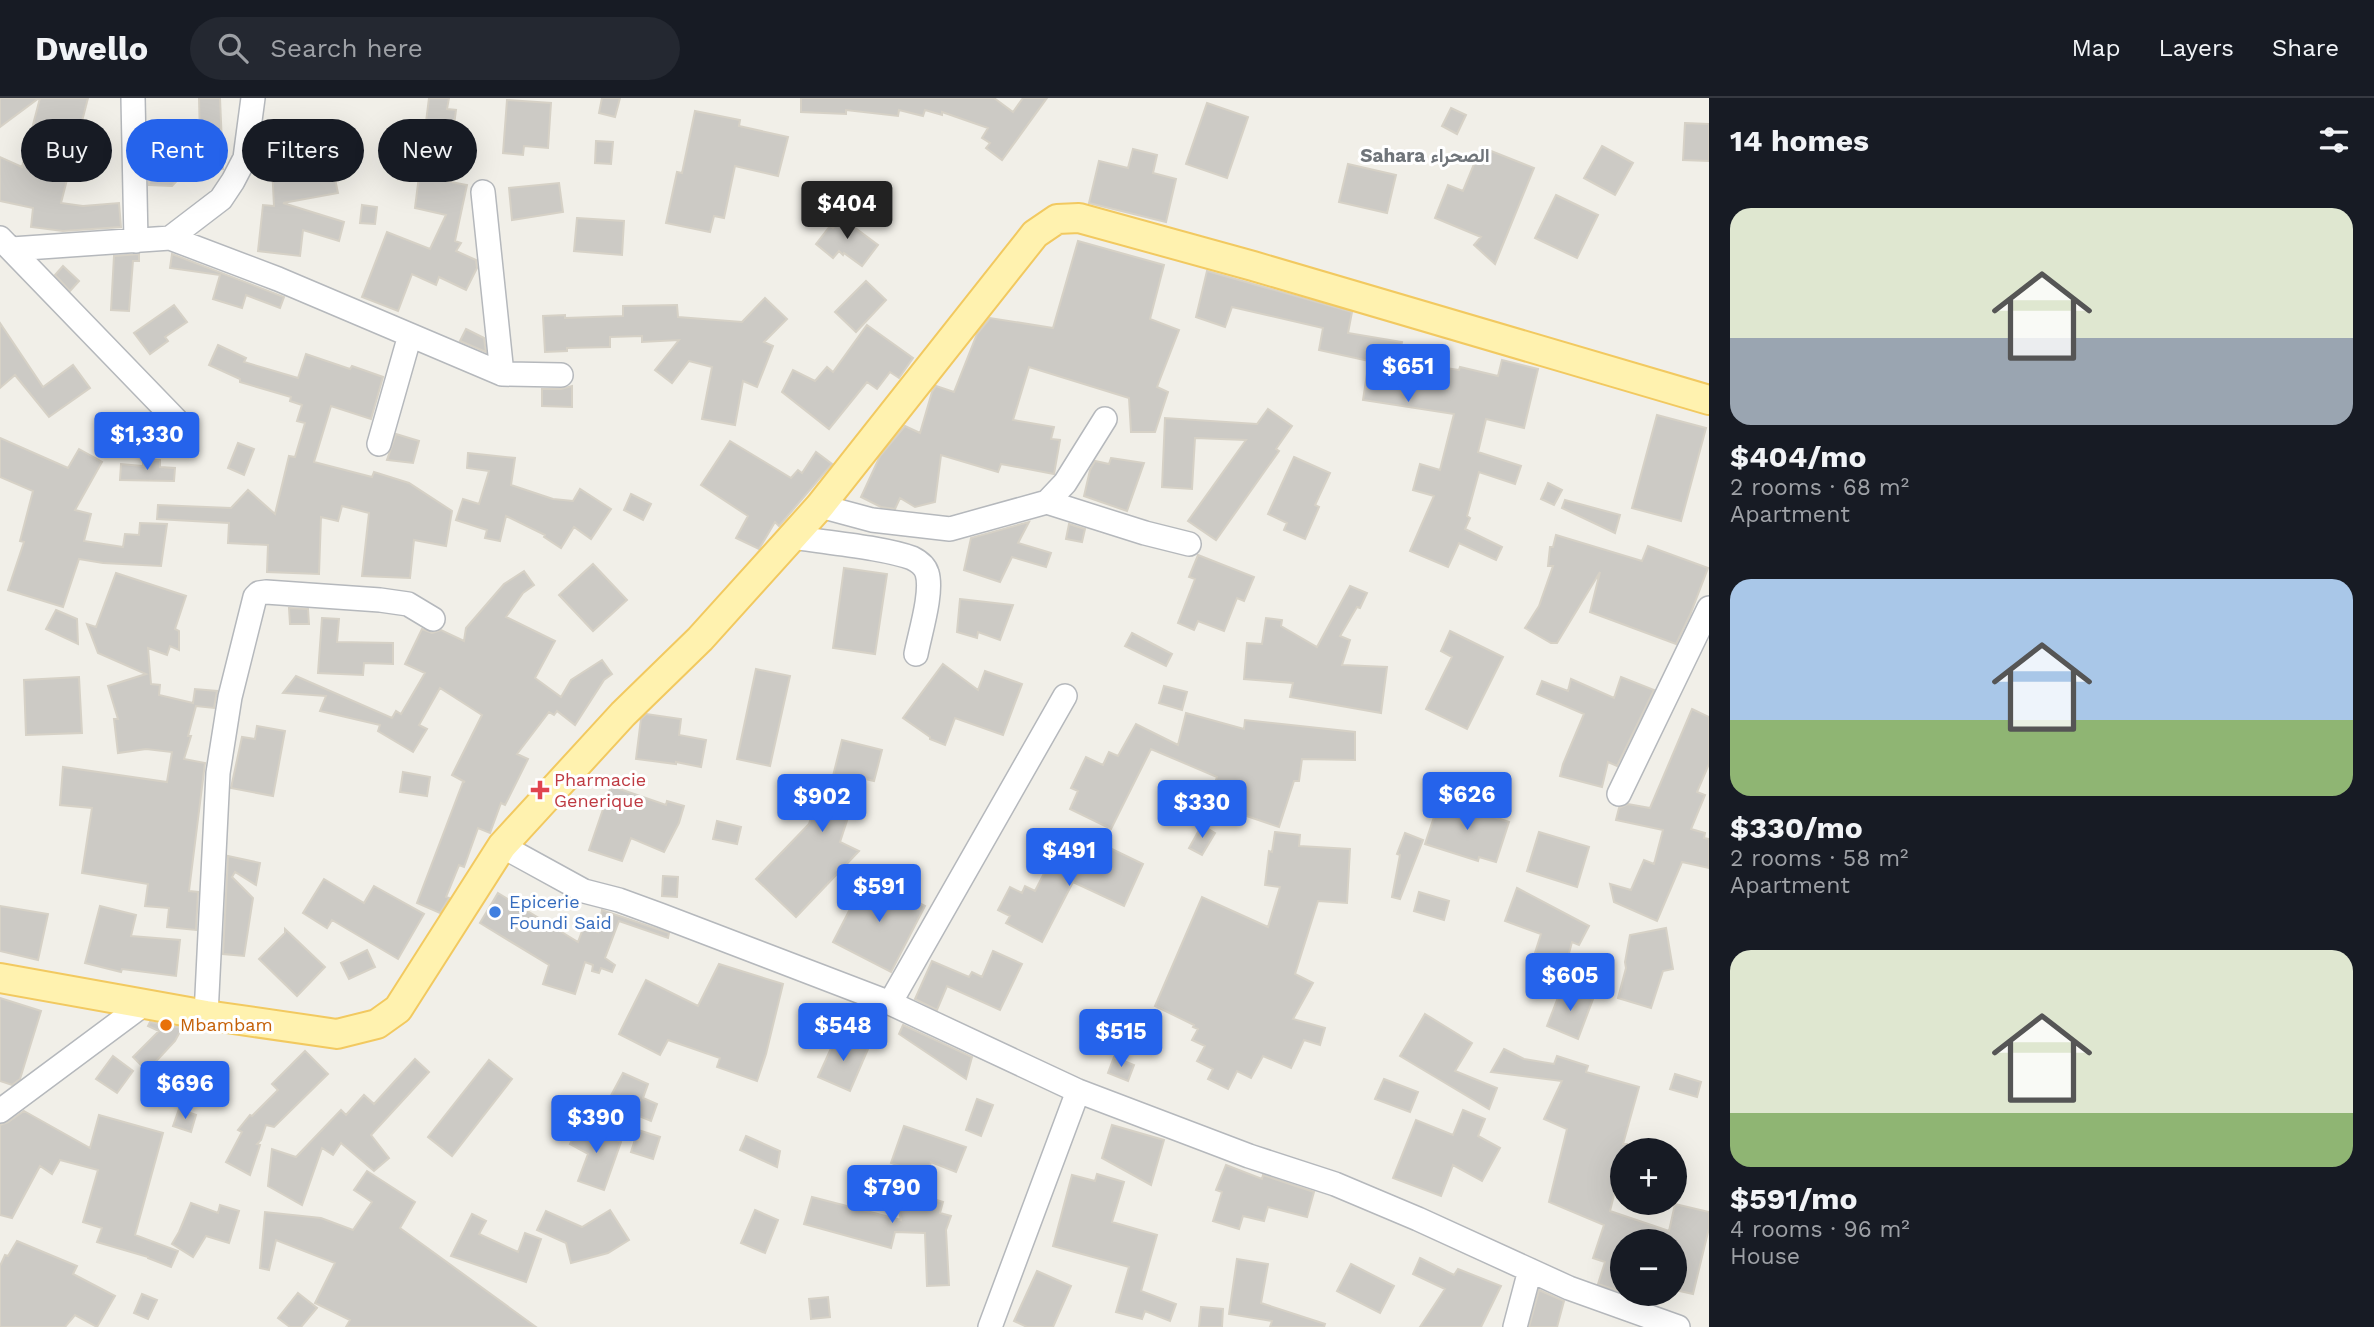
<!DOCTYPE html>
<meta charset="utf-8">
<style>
:root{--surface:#171b24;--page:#242831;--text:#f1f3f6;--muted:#9ea1a6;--line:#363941;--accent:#2563eb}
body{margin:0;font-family:"Work Sans",Vazirmatn,sans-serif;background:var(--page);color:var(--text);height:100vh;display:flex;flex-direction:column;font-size:26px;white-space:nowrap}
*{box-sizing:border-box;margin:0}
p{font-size:23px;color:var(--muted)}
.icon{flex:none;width:38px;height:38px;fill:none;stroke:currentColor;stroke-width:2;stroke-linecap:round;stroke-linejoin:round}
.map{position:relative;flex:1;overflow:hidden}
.panel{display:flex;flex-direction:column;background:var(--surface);width:665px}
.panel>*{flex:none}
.top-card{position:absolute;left:21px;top:21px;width:665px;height:63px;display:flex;gap:14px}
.fabs{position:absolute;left:1610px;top:1040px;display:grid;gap:14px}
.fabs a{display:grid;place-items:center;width:77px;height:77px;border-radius:50%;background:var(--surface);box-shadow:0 7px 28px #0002;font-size:35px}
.price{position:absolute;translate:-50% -60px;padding:0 16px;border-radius:7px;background:var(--accent);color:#fff;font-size:23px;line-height:46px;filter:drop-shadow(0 2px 4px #0008)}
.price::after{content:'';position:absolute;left:50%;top:42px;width:21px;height:16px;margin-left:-10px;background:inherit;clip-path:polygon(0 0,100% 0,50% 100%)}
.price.on{background:#222;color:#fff}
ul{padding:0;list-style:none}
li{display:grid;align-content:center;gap:14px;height:371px;padding:0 21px}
li span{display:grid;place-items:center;height:217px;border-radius:21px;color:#555}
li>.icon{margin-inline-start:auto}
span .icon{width:126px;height:126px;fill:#fffc;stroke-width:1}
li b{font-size:30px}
h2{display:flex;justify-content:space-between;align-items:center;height:84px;padding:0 21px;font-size:30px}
.pill{padding:0 24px;border-radius:32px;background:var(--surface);box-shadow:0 7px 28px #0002;font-size:24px;line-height:63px}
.pill.on{background:var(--accent);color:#fff}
header{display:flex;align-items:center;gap:42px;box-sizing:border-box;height:98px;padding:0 35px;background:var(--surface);border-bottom:2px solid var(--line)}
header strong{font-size:33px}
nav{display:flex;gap:38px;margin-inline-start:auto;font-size:24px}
.search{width:490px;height:63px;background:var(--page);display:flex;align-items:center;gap:18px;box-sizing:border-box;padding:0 24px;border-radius:38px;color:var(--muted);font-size:26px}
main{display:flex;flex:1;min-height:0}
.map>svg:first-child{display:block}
</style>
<header>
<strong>Dwello</strong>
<div class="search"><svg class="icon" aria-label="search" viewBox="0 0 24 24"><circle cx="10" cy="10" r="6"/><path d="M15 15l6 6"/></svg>Search here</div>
<nav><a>Map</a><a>Layers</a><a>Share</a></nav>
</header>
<main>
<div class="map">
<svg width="1709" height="1229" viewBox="0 0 1709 1229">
<rect width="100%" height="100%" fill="#f1efe8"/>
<path fill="#cccac5" stroke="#d6d1c6" stroke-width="2" d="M0,0H39L0,29Z
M40,0H88L61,105L83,108L119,105L121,129L63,133L31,129L33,110L0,103V59L22,69Z
M199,0H220L223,71L187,72L172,88L149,87L148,37L157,34L200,39Z
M429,0H449L447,11L456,12L453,35L425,32Z
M602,0H620L615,19L599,15Z
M801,0H994L1013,14L1023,0H1047L1002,62L986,50L990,45L982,40L988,30L942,14V17L925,12L923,18L899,12L898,18L846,12V16L801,14Z
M507,2L551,5L548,50L524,48L523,57L503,55Z
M1207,5L1248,19L1227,80L1186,66Z
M1451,10L1466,17L1457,36L1442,28Z
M695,13L740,22L739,28L788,39L778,78L735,68L724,120L714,118L710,134L666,125L677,74L682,75Z
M1685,25L1709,26V63L1683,62Z
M596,43L613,44L611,66L595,65Z
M1602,48L1633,65L1615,97L1584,80Z
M1481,49L1534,70L1495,166L1474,147L1481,139L1435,120L1448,87L1463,93Z
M1133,51L1157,57L1153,75L1176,81L1166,124L1089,105L1099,63L1128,70Z
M307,66L308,81L334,76L338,95L283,105L344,124L339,143L303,132L300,158L258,153L263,107L274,108L272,68Z
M1348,66L1396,77L1387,115L1339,104Z
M419,78L467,87L455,143L461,145L456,153L476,162L477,170L466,192L439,179L436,187L412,176L398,213L362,199L387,134L430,151L446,117L415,110Z
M559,85L563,114L512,122L509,90Z
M1556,97L1598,117L1577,160L1535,140Z
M362,107L377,109L375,126L360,125Z
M844,116L857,125L854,129L878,147L862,168L844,155L843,157L839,153L833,160L816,146L830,128L833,130Z
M577,120L624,123L622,157L574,153Z
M1078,143L1164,167L1150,221L1179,232L1157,289L1168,294L1155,334H1131L1129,300L1029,269L1013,322L1054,329L1051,341L1060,342L1054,376L1001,366L998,374L941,357L935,404L915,409L900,400L895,411L881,409L861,399L880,358L905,328L920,335L932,294L936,288L954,294L977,236L990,220L1053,230Z
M139,156V163H133L129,213L111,212L114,158Z
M172,156L284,199L280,210L246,197L242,210L213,201L220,177L170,170Z
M63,168L79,183L70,193L55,177Z
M1207,173L1352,214L1348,235L1402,244L1398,263L1459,272L1460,269L1498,278L1502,262L1538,271L1524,330L1486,321L1478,354L1521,368L1515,386L1479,374L1467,418L1470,420L1465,431L1502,449L1496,462L1459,445L1448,469L1410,453L1434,398L1413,392L1420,366L1440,372L1454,316L1363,302L1369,263L1319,252L1323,230L1232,209L1225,229L1196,219Z
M866,183L886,202L856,234L835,214Z
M765,200L787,221L764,244L773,248L757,289L743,283L735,327L702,321L712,269L689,263L672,285L655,272L679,242L642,244V238L610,239V249L567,250V253L545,254L543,218L565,217V220L623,218V208L677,207L678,219L742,224Z
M174,207L187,224L165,239L168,243L150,256L134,235Z
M0,225L43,289L73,267L90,290L49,319L15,277L0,290Z
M867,227L913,260L899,280L890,274L877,291L867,284L829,331L782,294L793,272L815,283L827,269L833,274Z
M466,231L484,240L486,254L460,243Z
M218,247L246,260L244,264L298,280L306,256L350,271L352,268L383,279L371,321L331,308L314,364L372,379L374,374L409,385L452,413L446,448L414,442L410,480L362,478L369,415L342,408L338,423L321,419L319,476L267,474L268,447L228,445L229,425L157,421L158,407L231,410L248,392L275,416L289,358L295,359L305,325L297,323L302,307L290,303L291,299L240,284V281L209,267Z
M572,288V309L542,308V291H561Z
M1268,311L1292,328L1276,351L1279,353L1216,442L1188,423L1246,342L1195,340L1192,391L1162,389L1165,320L1257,326Z
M1657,317L1706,330L1681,423L1632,410Z
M396,336L419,343L413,365L387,362Z
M0,340L68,370L79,351L102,364L75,412L91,416L84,443L123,449L125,436L139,437L140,425L167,426L161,468L103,465L79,461L63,509L8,492L24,444L20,443L33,393L0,379Z
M730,343L791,380L798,372L802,375L816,354L832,366L779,428L775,424L759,451L736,440L748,418L701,387Z
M238,345L254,351L244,377L228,370Z
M468,355L515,360L511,387L553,401L573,403L580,391L611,411L591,441L574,429L561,450L544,439L545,437L506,418L500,443L485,440L487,432L456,422L463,401L479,406L489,373L467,370Z
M1294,359L1330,375L1315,407L1319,409L1305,441L1284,432L1287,425L1268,416Z
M1111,360L1144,365L1127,413L1084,398L1090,372L1095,363L1109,366Z
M143,362H160V369L175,370L174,383L120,382L121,366L143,368Z
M1548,385L1562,392L1554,407L1541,401Z
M631,396L651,406L643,422L624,412Z
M1565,402L1620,417L1615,435L1562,410Z
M1029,424L1018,445L1051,455L1046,469L1012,459L1000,484L964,472L971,440Z
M1069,426L1085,431L1082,444L1066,441Z
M1556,437L1642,463L1648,448L1708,470L1690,517L1676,546L1590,514L1600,474L1557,545H1551L1525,530L1539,508L1553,468H1548L1550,449H1553Z
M1198,457L1254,479L1244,503L1237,500L1224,533L1198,523L1194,532L1178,525L1195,481L1189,479Z
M593,466L627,502L593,533L559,497Z
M844,470L887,476L875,556L833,550Z
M524,473L534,487L523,495L506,519L555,543L535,580L561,599L571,582L602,562L612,576L604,582L575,627L557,613L554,617L549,614L517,656L528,661L505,707L501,705L490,735L478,730L464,769L459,767L446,799L449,800L440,815L417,805L463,684H465L452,677L482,617L440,590L419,627L427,631L413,654L378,633L380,627L320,613L326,598L283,595L296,578L392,620L396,613L401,616L425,575L405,566L422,531L432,535L441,532L464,543L466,530L504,486Z
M116,475L186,498L175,531L179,533V552L170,548L167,557L148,550L151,586L160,587L159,597L193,605L195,591L217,593L214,610L196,608L188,638H191L184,661L205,665L189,793L198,794L196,832L167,829L169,810L145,808L148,786L82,775L92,710L60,707L63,669L167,684L172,654L146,651L118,655L114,621H118L108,588L146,576L98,555L87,526L96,529Z
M1350,488L1367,495L1360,510L1357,509L1340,538L1350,542L1342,567L1387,569L1381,615L1290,599L1293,585L1244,581L1247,545L1262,546L1266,520L1282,522L1281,528L1317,549Z
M960,501L1013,507L1000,542L978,534L977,540L957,534Z
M289,510L308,511L309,526H290Z
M56,512L77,521L78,546L46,531Z
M322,520L339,521L337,544L393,545V566L364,565L363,577L318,575Z
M1450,533L1503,559L1467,631L1426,611L1452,559L1441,553Z
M1132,535L1172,556L1166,568L1125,548Z
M943,566L978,592L985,573L1022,586L1003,637L955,620L945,647L930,641V639L903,620Z
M756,571L790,578L770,668L737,661Z
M79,579L82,635L26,637L24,582Z
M1621,579L1654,592L1617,668L1608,664L1602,689L1560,678L1563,666L1584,616L1537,596L1542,583L1568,593L1571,581L1614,600Z
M1164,588L1187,594L1182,612L1159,605Z
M1692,611L1709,619V666L1697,694L1705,697L1691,731L1705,735L1704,740L1709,741V770L1682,764L1657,823L1614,804L1610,786L1631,792L1644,762L1654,766L1663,732L1616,722L1619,710L1628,706L1650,710Z
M1186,615L1244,631L1245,622L1355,634V662L1302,661L1299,683H1294L1279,729L1208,705L1217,679L1151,651L1111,731L1070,711L1078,693L1071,690L1086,659L1103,667L1109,654L1118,658L1136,626L1178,647Z
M646,616L681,621L679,637L706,642L701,669L676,664V666L636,661L641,621Z
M257,628L285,633L273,698L231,690L242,639L255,641Z
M842,642L882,652L874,683L861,680L840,744L859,753L796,819L756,781L809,726L824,680L832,682Z
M403,674L430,679L427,698L400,694Z
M611,688L666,707L667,703L684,708L679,725L664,754L631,740L622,763L589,752Z
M1440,701L1509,724L1496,764L1479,759L1478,763L1425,746Z
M717,723L741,729L737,746L713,741Z
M1202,727L1215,735L1202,757L1189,750Z
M1275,734L1300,737L1299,748L1350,751L1347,805L1318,803L1295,876L1313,885L1293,921L1325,930L1320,947L1304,942L1291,970L1263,958L1251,980L1237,973L1228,991L1208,981L1213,971L1197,963L1205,948L1192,942L1198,931L1193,929L1194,927L1155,908L1202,799L1268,829L1280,789L1265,787L1269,753L1272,754Z
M1539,734L1589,749L1577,789L1527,773Z
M1405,735L1423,742L1400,801L1392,799L1400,757L1397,756Z
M1060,744L1102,766L1110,750L1143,766L1124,808L1073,784L1042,844L1006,825L1010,818L998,812L1010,789L1022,795L1025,788L1035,793Z
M228,758L260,765L256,787L235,774L232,779L253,800L244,858L223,856Z
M663,778L678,779L677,799L662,798Z
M867,778L925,808L891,874L833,844Z
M324,781L364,805L374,788L424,816L398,861L332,822L327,830L303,815Z
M1517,790L1589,828L1579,847L1572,844L1565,870L1533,861L1541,836L1505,823Z
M1419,794L1449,803L1444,822L1414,813Z
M498,795L578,844L584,828L598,834L602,812L669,835L668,840L619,823L605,860L615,867L612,874L601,870L599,875L592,873L593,867L585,864L575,896L543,886L549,867L480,825Z
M0,808L48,816L38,862L0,853Z
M100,808L136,817L131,838L180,842L176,878L122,871L121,874L85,865Z
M1666,830L1673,871L1663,873L1651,910L1618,900L1626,870L1625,864L1630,837Z
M285,831L325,869L297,898L259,861L285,835Z
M367,852L375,869L349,881L341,865Z
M993,853L1022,866L1000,912L947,888L937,912L915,901L932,863L969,879L972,874L982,879Z
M719,866L783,886L766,956L757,983L717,969L720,960L668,942L660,957L619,936L646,882L698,908Z
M1562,889L1593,901L1578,941L1547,928Z
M0,900L41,913L20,981L12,987L0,983Z
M1425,916L1472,945L1455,973L1497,990L1489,1011L1400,958Z
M150,924L182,930L175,943L147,973L133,959L159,933L148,928Z
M903,927L972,959L966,981L899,936Z
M837,937L868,951L850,993L818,979Z
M1504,951L1524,961L1554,966L1557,958L1588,968L1586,974L1639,989L1623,1046H1627L1626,1052H1622V1065L1610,1113L1669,1133L1675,1106L1709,1114V1130L1693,1196L1675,1192V1143H1622V1194L1598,1186L1605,1164L1593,1160L1604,1127L1549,1104L1567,1031L1544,1021L1562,983L1491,974Z
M305,953L328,976L274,1029L266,1027L261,1042L257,1046L260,1047L250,1077L226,1064L242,1034L238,1032L250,1017L252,1018L278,992L272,986Z
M113,958L133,973L117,995L96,981Z
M1114,959L1134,967L1128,983L1108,975Z
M415,961L429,974L371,1037L389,1060L374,1073L341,1045L333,1057L322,1050L302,1107L268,1088L272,1051L296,1059L341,1012L346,1017L364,997L374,1006Z
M489,962L512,981L452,1058L428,1039Z
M623,975L648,986L643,1000L657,1006L651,1023L607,1005Z
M1675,976L1701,984L1697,999L1670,991Z
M1384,981L1418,994L1410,1014L1375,1001Z
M977,1001L993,1007L981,1038L966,1032Z
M179,1011L196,1017L191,1034L173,1028Z
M1463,1012L1485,1021L1478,1038L1500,1050L1482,1083L1453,1067L1441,1098L1393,1080L1416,1022L1453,1037Z
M24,1013L90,1050L99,1017L163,1035L135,1137L178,1153L171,1169L148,1160V1159L97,1144L102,1130L83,1124L98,1072L60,1062L52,1076L40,1068L12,1120L0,1117V1027L8,1024Z
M580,1026H586L621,1044L604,1092L578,1083L588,1056L570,1046Z
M1112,1027L1164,1042L1151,1087L1102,1060Z
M904,1028L966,1049L956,1074L931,1064L927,1078L891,1065Z
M638,1032L660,1039L653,1061L631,1054Z
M746,1038L780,1053L777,1069L740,1052Z
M1226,1067L1262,1081L1263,1077L1314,1094L1307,1119L1268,1109L1264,1123L1243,1118L1239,1131L1213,1123L1222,1094L1216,1092Z
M367,1073L415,1104L400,1130L536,1229H346L350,1222L315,1205L335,1165L276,1142L269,1172L260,1170L265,1114L321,1120L353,1132L372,1104L354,1092Z
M1097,1076L1124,1084L1112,1124L1157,1137L1141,1193L1176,1206L1170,1223L1145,1213L1142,1221L1116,1214L1129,1169L1053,1148L1072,1077L1095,1083Z
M926,1079L920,1097L943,1104L940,1115L951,1118L946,1132L949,1187L927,1188L925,1135L895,1134L891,1150L804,1126L812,1099L901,1122L893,1087Z
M191,1105L218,1115L220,1107L239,1113L229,1145L206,1138L193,1159L172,1146L179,1134Z
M610,1112L629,1142L608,1155L571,1165L566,1145L537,1132L546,1113L582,1129Z
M755,1112L778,1122L765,1155L741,1145Z
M472,1116L486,1123L479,1136L518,1154L525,1135L541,1141L526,1184L451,1158Z
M17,1143L77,1168L73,1176L115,1198L97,1229L75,1217L65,1229H0V1168L5,1157L8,1158Z
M1420,1160L1454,1177L1458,1171L1501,1188L1481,1229H1420L1445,1191L1413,1176Z
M1237,1161L1268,1166L1261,1205L1325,1226L1324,1229H1270L1272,1223L1229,1216Z
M1351,1166L1394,1188L1380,1215L1337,1193Z
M1037,1173L1071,1188L1053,1229H1027L1014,1223Z
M1539,1192L1564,1203L1557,1229H1529Z
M298,1195L317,1210L301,1229H290L278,1220Z
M142,1196L157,1202L148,1221L134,1215Z
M828,1199L830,1219L811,1221L809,1201Z
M1201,1209L1223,1211L1222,1229H1199Z"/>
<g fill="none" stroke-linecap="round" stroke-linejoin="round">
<g stroke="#b5b8bc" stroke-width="26">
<path id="minor" d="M133,0L136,143
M483,94L502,276
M0,140L176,322
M170,140L278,181L502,276L561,277
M12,151L170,140L221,101L233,83L245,60L253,0
M379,346L410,237
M1047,404L1145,435L1189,446
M820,408L872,422L950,431L1047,404L1065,385L1105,321
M793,439C827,445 881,449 912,460C918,463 925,468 927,475C933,494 920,535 916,556
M1619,696L1709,510
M502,748L584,793L619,802L660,817L890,905L1078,993L1249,1058L1335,1086L1418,1121L1569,1190L1678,1229
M890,905L1065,598
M206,917L218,675L230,599L255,499L259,495L266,494L380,502L408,506L433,521
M0,1013L144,906
M990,1229L1078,993
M1515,1229L1530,1172"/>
</g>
<g stroke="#f2c960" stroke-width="32">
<path id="major" d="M0,880L206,917L337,936L377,926L398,911L502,748L623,616L700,541L820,408L1035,136L1057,121L1079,120L1253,168L1709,302"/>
</g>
<use href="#minor" stroke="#fff" stroke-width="23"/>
<use href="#major" stroke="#fff2af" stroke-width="28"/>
</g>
<path fill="#e0444e" stroke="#fff" stroke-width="2.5" d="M536.5 681.5h7v7h7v7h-7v7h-7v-7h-7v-7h7z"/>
<circle fill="#3f7fe0" stroke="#fff" stroke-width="2.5" cx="495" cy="814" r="7"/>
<circle fill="#e8710a" stroke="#fff" stroke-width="2.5" cx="166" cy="927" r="7"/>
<g text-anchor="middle" stroke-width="6" stroke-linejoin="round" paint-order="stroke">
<g font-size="18" fill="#be3a42" stroke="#fff" text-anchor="start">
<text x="554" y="688">Pharmacie<tspan x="554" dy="21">Generique</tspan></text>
</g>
<g font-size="18" fill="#366cbe" stroke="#fff" text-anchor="start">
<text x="509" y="810">Epicerie<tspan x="509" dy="21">Foundi Said</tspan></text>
</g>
<g font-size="18" fill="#c56008" stroke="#fff" text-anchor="start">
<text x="180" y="933">Mbambam</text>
</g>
<g font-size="19" font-weight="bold" fill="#70757a" stroke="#fff">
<text x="1425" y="64">Sahara الصحراء</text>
</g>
</g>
</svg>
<div class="fabs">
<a>+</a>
<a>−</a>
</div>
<b class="price on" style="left:847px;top:143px">$404</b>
<b class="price" style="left:1408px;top:306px">$651</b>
<b class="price" style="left:147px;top:374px">$1,330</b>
<b class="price" style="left:1467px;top:734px">$626</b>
<b class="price" style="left:822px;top:736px">$902</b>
<b class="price" style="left:1202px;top:742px">$330</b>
<b class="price" style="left:1069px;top:790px">$491</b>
<b class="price" style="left:879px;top:826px">$591</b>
<b class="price" style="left:1570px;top:915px">$605</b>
<b class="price" style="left:843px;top:965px">$548</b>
<b class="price" style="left:1121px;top:971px">$515</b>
<b class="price" style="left:185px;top:1023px">$696</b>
<b class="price" style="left:596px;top:1057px">$390</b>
<b class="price" style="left:892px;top:1127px">$790</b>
<div class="top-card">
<a class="pill">Buy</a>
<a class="pill on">Rent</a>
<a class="pill">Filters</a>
<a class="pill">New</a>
</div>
</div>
<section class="panel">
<h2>14 homes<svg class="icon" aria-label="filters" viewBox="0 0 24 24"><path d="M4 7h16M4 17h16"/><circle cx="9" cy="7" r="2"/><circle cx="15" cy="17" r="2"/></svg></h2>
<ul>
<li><span style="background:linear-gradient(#dfe7d0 60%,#9aa5b1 0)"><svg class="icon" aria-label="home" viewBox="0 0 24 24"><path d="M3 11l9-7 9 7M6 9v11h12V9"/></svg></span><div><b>$404/mo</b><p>2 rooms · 68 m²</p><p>Apartment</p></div></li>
<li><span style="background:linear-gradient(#a9c7e8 65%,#8fb573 0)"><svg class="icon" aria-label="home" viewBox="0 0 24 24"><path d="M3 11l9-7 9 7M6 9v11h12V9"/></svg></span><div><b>$330/mo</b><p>2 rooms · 58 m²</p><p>Apartment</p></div></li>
<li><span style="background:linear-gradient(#dfe7d0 75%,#8fb573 0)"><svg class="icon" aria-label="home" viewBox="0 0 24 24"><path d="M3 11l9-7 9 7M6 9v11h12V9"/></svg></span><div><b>$591/mo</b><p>4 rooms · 96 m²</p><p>House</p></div></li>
</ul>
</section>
</main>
